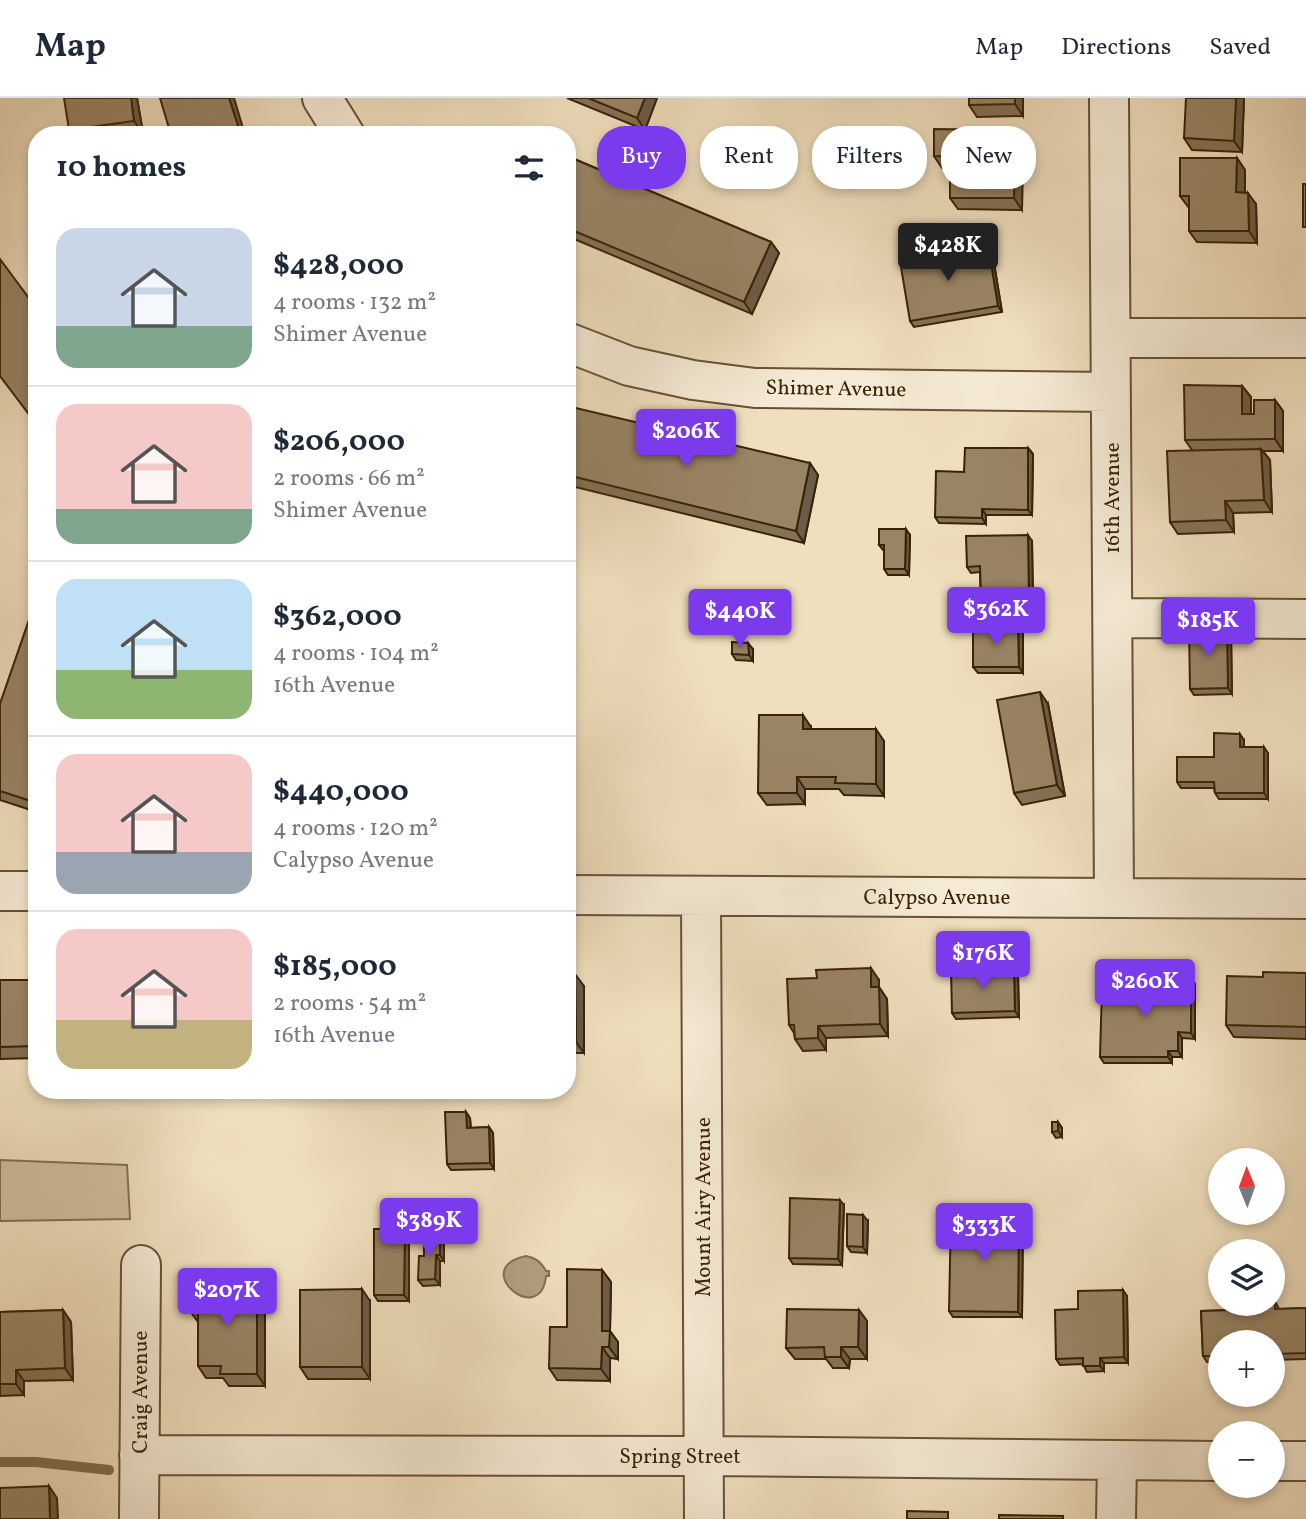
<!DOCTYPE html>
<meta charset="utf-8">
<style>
:root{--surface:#fff;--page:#f6f6f7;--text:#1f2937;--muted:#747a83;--line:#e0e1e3;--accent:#7c3aed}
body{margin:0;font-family:Vollkorn,serif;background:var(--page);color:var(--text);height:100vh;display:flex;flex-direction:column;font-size:26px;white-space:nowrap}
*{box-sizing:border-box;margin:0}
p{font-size:23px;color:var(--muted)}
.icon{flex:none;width:38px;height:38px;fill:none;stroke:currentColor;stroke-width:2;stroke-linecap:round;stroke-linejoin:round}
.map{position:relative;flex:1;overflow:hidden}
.side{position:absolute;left:28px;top:28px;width:548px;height:973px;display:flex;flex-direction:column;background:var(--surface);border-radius:28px;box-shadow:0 4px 10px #0003}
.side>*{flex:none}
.hud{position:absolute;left:597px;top:28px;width:604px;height:63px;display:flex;gap:14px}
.needle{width:46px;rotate:359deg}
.buttons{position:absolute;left:1208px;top:1050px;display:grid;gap:14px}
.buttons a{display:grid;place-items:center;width:77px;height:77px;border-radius:50%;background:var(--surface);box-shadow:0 4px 10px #0003;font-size:35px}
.price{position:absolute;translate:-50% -60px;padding:0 16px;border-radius:7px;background:var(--accent);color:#fff;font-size:23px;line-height:46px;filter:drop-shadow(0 2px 4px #0008)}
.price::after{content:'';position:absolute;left:50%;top:42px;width:21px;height:16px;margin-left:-10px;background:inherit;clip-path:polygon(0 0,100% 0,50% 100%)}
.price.on{background:#222;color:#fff}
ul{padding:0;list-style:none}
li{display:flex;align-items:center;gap:21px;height:175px;padding:0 28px}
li+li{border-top:2px solid var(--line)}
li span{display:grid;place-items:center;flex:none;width:196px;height:140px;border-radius:21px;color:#555}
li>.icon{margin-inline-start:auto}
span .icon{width:84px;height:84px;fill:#fffc;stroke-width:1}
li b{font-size:30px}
h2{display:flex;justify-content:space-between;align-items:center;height:84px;padding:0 28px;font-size:30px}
.tag{padding:0 24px;border-radius:28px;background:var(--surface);box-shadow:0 4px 10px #0003;font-size:24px;line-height:63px}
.tag.on{background:var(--accent);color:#fff}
header{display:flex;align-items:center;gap:42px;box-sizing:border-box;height:98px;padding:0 35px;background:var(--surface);border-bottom:2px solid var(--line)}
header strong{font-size:33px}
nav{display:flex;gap:38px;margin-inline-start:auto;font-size:24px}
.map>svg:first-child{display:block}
</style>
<header>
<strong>Map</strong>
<nav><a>Map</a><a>Directions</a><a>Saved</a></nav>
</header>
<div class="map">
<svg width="1306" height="1421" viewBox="0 0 1306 1421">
<rect width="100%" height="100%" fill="#f0dfbe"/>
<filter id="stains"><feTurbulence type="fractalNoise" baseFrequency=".00286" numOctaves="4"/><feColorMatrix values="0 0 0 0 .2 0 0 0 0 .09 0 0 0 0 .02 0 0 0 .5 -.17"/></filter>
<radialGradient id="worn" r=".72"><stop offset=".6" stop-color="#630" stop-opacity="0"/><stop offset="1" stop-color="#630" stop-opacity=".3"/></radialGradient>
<path fill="#d1bf9f" stroke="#867052" stroke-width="2" d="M0,1062L127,1067L130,1121L0,1123Z"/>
<path fill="#b29f7f" stroke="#826d4e" stroke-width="2" d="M526,1158C536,1160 541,1164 546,1173H549V1178H546C541,1231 468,1170 526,1158Z"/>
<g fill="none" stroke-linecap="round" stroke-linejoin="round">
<path stroke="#826d4e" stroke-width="10" d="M0,1364H36L109,1372"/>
<g stroke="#685133" stroke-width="42">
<path id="minor" d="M322,0L345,37
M1109,0L1114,799
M1111,240H1306
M567,244L629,268L693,282L755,290L1111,294
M1113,520L1306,521
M0,793H37
M567,797L1306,801
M701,798L704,1421
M139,1357L702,1358L1220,1363
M1272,1363H1306
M139,1421L141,1167
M1116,1421L1117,1363"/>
</g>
<use href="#minor" stroke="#f5ead5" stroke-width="38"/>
</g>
<path fill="#847257" stroke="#3a2205" stroke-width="2" d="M137,0L143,35L127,37H73L69,32Z
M567,0H657L645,32Z
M969,0H1023V18L977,19L969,7Z
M1244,0L1242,54L1192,52L1184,40Z
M1015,32L1023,44L1022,112L958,111L950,100L968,78V70H942L934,58Z
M567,58L771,144L779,155L752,216L567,138Z
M1237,60L1245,72V94L1256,106L1257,145L1197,144L1189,133V110L1180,98Z
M952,150L953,159L989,153L993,159L1002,214L914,229L910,223L918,166Z
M1242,288L1251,299V316H1254L1275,302L1283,313V353H1263L1270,362L1272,414L1233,415L1234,434L1178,436L1170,424L1192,352L1185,342Z
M567,308L818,377L804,445L567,387Z
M1028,350L1033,356L1032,417H986V426L939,425L935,419L964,374Z
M910,437L909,477H888L884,471V453L879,447Z
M1032,443L1033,506L985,507L981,501L980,474L971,475L967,469Z
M37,499V714L0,702V606Z
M1023,535V575H978L973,569Z
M1231,536L1232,596L1194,597L1190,591Z
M753,551V563L736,562L732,556Z
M1048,606L1065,698L1022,707L1014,695Z
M811,629V631L884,643V698L844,697L839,691H805V706L767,707L758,695Z
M1244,642V649L1268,655V701H1219L1215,695L1214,690H1181L1177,684L1214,659Z
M1014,871L1018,877L1019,919L956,921L952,915Z
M1306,875V941L1234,939L1226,927L1263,879Z
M567,876L584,888V955H567Z
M1191,880L1195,886V941L1182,940V959H1172V965H1104L1100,959L1147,889Z
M0,882H37V960L0,961Z
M879,882V889L887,901L888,938L826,940V952L803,953L795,941L794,935L789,927Z
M466,1014L470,1020L471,1030L489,1029L493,1035L494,1071L451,1072L447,1066Z
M1058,1024L1062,1030V1039L1056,1040L1052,1034Z
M844,1107L842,1167L793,1166L789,1160Z
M1019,1116L1023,1122L1022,1219H953L949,1213Z
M868,1123L867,1155L851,1154L847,1148Z
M405,1131L409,1137V1203H378L374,1197Z
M444,1144V1163H440V1187L423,1188L418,1182L424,1158Z
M602,1172L611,1184L610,1233L618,1244V1261L610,1260V1283L557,1282L549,1270L567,1229Z
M1127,1198L1128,1265H1104V1273L1087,1274L1083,1266L1060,1267L1056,1261L1078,1211Z
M265,1202V1288H229L223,1280H206L198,1268V1224L190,1213Z
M370,1203V1281H308L300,1269Z
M1272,1203H1275L1279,1211L1306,1210V1261L1272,1262V1244H1220V1264H1207L1203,1258L1201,1213L1265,1211V1206H1272Z
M63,1212L71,1224L73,1282L24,1283V1297L0,1298V1214Z
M859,1212L867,1223V1261H850L849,1270H833L826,1261H795L786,1250Z"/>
<path fill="#6b5c47" stroke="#3a2205" stroke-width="2" d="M131,0H137L143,35L134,23Z
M229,0H234L245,37H241Z
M645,0H657L645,32L637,20Z
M1015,0H1023V18L1015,6Z
M1236,0H1244L1242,54L1234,43Z
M1015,32L1023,44L1022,112L1014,100Z
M1237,60L1245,72V106L1236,94Z
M1248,95L1256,106L1257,145L1249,133Z
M771,144L779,155L752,216L744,204Z
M948,144L952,150L954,165L950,159Z
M989,153L993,159L1002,214L998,208Z
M1242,288L1251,299V328L1242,316Z
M1275,302L1283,313V353L1275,341Z
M1028,350L1033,356L1032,417L1028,412Z
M1261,351L1270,362L1272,414L1264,402Z
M810,365L818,377L804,445L796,433Z
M1225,403L1233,415L1234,434L1226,422Z
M982,411L986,417V426L982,420Z
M906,431L910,437L909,477L905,471Z
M1028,437L1032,443L1033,506L1029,500Z
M1018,529L1023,535V575L1019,569Z
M1227,530L1231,536L1232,596L1228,590Z
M748,545L753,551V563L749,557Z
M1040,594L1048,606L1065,698L1057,687Z
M803,617L811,629V642L803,631Z
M876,631L884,643V698L876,686Z
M1240,636L1244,642V655L1240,649Z
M1264,649L1268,655V701L1264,695Z
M797,679L805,691V706L797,695Z
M871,870L879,882V889L887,901L888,938L880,926L871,889Z
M1014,871L1018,877L1019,919L1015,913Z
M575,876L584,888V955L576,944Z
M1191,880L1195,886V941L1191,935Z
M818,928L826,940V952L818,940Z
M1178,934L1182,940V959L1178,953Z
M1168,953L1172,959V965L1168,959Z
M466,1014L470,1020L471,1036L467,1030Z
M1058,1024L1062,1030V1039L1058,1033Z
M489,1029L493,1035L494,1071L490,1065Z
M840,1102L844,1107L842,1167L838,1161Z
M1019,1116L1023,1122L1022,1219L1018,1214Z
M863,1117L868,1123L867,1155L863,1149Z
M405,1131L409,1137V1203L404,1197Z
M440,1138L444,1144V1163L440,1157Z
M436,1157L440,1163V1187L435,1181Z
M602,1172L611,1184L610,1233L618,1244V1261L609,1249L602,1233Z
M257,1190L265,1202V1288L257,1276Z
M362,1191L370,1203V1281L362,1269Z
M1123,1192L1127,1198L1128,1265L1124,1259Z
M63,1212L71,1224L73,1282L65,1270Z
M859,1212L867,1223V1261L858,1249Z
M602,1249L610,1260V1283L601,1271Z
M841,1249L850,1261L849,1270L841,1259Z
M1100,1260L1104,1265V1273L1100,1268Z
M16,1272L24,1283V1297L16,1286Z
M49,1388L57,1400L58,1421H50Z"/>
<path fill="#998465" stroke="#3a2205" stroke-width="2" d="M64,0H131L134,23L69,32Z
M160,0H229L241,37H171Z
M588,0H645L637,20Z
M969,0H1015V6L969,7Z
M1186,0H1236L1234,43L1184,40Z
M934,31L1015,32L1014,100H950V77L968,78V59L934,58Z
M567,58L771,144L744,204L567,130Z
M1180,60H1237L1236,94L1248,95L1249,133H1189V98H1180Z
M1303,86H1306V129H1303Z
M948,144L950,159L989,153L998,208L910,223L901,169L918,166L915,150Z
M0,161L37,211V327L0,278Z
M1184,287L1242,288V316H1254V302H1275V341L1185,342Z
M567,308L810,365L796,433L567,377Z
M965,350H1028V412L982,411V420L935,419L936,373L964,374Z
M1261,351L1264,402L1225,403L1226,422L1170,424L1167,353Z
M879,431H906L905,471H884V447H879Z
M1028,437L1029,500L981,501L980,468L967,469L966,438Z
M37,499V705L0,693V606Z
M973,529H1018L1019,569H973Z
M1227,530L1228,590L1190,591L1189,531Z
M732,544L748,545L749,557L732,556Z
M1040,594L1057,687L1014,695L997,602Z
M759,617H803V631H876V686L835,685L836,679H797V695H758Z
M1214,635L1240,636V649H1264V695H1215L1214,684H1177V659H1214Z
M871,870V889H879L880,926L818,928V940L795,941L794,927H789L787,881L817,880L816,872Z
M1014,871L1015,913L952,915L951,873Z
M1263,874L1306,875V929L1226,927L1227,878L1263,879Z
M567,876H575L576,944H567Z
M1167,880H1191V935L1178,934V953H1168V959H1100L1102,889H1147V884H1167Z
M0,882H37V948L0,949Z
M445,1014H466L467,1030L489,1029L490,1065L447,1066Z
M1052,1024H1058V1033L1052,1034Z
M790,1100L840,1102L838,1161L789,1160Z
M951,1115L1019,1116L1018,1214L949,1213Z
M847,1116L863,1117V1149L847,1148Z
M374,1131H405L404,1197H374Z
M424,1138H440V1157H436L435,1181L418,1182L419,1158H424Z
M567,1171L602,1172V1233H610L609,1249H602L601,1271L549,1270L550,1229H567Z
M190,1190H257V1276H220L221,1268H198V1213H190Z
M362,1191V1269H300V1192Z
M1123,1192L1124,1259L1100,1260V1268H1083V1260L1056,1261L1055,1212L1078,1211V1193Z
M1272,1203H1275V1211L1306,1210V1255L1272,1256V1244H1220V1258H1203L1201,1213L1265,1211V1206H1272Z
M787,1211L859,1212L858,1249H841V1259H825L824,1249L786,1250Z
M63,1212L65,1270L16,1272V1286H0V1214Z
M49,1388L50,1421H0V1390Z
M907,1413L948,1414V1421H907Z
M999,1417L1063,1418V1421H999Z"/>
<g text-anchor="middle" stroke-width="5" stroke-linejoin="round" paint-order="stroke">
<g font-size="21" fill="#3a2205" stroke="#f5ead5">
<text transform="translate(836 290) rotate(1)" y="7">Shimer Avenue</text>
<text transform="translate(1112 400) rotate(-90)" y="7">16th Avenue</text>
<text x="937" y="806">Calypso Avenue</text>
<text transform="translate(703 1109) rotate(-90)" y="7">Mount Airy Avenue</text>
<text transform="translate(140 1294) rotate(-90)" y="7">Craig Avenue</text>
<text x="680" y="1365">Spring Street</text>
</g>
</g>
<rect width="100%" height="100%" filter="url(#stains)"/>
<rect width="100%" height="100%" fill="url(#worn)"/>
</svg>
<div class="buttons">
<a><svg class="needle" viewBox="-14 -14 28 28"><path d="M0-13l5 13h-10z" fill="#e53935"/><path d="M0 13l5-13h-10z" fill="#747a83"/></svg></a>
<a><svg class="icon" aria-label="layers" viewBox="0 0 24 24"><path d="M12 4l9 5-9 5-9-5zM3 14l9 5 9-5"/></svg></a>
<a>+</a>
<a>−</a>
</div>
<b class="price on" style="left:948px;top:185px">$428K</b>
<b class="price" style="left:686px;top:371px">$206K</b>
<b class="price" style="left:996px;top:549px">$362K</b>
<b class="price" style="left:740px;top:551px">$440K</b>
<b class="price" style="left:1208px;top:560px">$185K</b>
<b class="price" style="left:983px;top:893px">$176K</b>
<b class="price" style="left:1145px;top:921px">$260K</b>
<b class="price" style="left:429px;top:1160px">$389K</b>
<b class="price" style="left:984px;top:1165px">$333K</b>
<b class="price" style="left:227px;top:1230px">$207K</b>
<div class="hud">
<a class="tag on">Buy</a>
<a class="tag">Rent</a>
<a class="tag">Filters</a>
<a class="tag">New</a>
</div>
<section class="side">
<h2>10 homes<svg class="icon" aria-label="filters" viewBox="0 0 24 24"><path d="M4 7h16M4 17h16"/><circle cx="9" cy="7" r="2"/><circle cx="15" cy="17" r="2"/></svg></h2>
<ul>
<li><span style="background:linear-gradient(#c9d6e8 70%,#7fa58c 0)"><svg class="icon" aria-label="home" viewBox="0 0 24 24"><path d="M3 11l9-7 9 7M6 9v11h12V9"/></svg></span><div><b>$428,000</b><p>4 rooms · 132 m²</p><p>Shimer Avenue</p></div></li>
<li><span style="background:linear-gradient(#f6c9c9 75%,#7fa58c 0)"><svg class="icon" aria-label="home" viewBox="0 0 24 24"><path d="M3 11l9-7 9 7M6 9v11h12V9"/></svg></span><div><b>$206,000</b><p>2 rooms · 66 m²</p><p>Shimer Avenue</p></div></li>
<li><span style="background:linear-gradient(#bfe0f5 65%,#8fb573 0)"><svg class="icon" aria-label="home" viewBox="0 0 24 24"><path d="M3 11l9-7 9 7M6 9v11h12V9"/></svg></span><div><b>$362,000</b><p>4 rooms · 104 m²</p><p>16th Avenue</p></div></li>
<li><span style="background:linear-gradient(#f6c9c9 70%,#9aa5b1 0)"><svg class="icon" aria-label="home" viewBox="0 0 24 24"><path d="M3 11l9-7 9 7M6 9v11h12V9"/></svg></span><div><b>$440,000</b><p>4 rooms · 120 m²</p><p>Calypso Avenue</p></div></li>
<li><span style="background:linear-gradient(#f6c9c9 65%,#c2b280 0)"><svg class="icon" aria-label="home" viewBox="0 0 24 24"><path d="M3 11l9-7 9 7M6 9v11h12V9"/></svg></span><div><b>$185,000</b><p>2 rooms · 54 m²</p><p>16th Avenue</p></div></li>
</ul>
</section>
</div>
